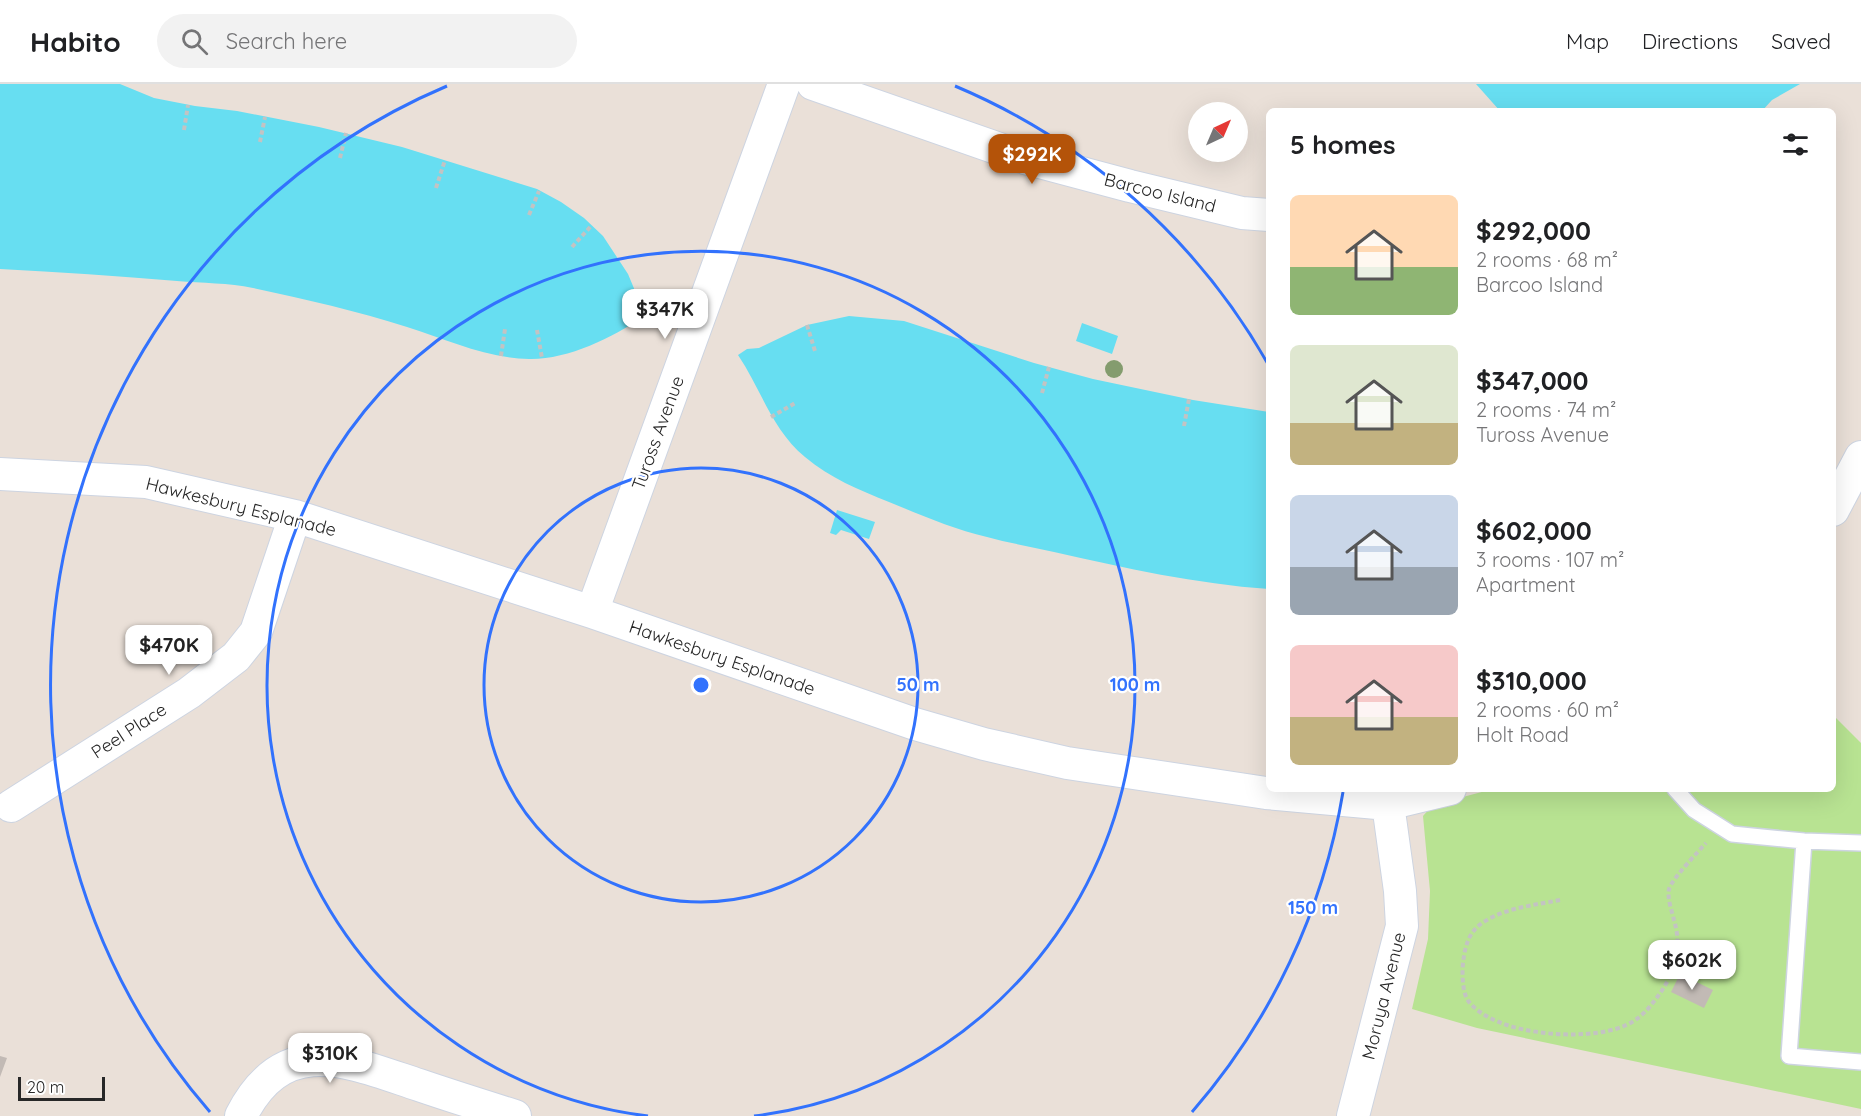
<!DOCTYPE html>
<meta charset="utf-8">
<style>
:root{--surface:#fff;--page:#f2f2f2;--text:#202124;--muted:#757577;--line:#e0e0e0;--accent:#b45309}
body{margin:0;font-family:Quicksand,sans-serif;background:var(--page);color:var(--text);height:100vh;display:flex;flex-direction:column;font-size:22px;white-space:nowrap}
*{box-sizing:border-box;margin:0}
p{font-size:20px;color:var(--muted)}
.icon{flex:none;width:33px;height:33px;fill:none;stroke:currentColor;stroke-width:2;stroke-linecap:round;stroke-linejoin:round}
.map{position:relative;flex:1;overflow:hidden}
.details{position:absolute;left:1266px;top:24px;width:570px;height:684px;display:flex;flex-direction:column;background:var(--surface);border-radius:9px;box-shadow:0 6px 24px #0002}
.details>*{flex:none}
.needle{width:39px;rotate:44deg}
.fabs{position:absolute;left:1188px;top:18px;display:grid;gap:12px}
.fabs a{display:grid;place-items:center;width:60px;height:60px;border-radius:50%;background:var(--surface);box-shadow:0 6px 24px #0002;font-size:30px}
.scale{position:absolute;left:18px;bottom:15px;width:87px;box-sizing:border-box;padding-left:6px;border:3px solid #272727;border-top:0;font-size:16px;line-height:21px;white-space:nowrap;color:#272727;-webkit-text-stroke:4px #fff;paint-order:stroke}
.price{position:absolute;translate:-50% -51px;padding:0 14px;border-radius:12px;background:#fff;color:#222;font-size:20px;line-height:39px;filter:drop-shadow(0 2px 3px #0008)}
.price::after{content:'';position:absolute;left:50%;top:36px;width:18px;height:14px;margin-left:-9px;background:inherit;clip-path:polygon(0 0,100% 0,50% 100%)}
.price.current{background:var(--accent);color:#fff}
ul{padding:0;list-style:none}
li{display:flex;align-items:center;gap:18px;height:150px;padding:0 24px}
li span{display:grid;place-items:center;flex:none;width:168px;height:120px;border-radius:9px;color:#555}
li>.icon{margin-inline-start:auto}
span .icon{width:72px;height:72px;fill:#fffc;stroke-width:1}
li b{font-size:26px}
h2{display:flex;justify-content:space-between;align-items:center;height:72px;padding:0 24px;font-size:26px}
header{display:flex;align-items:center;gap:36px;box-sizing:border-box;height:84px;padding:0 30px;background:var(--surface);border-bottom:2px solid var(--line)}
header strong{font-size:28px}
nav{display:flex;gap:33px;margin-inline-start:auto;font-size:21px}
.search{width:420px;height:54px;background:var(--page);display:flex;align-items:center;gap:15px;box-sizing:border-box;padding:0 21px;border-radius:33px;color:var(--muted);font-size:22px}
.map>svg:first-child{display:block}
</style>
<header>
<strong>Habito</strong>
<div class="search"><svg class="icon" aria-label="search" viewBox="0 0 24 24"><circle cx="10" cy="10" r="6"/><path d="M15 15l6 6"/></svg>Search here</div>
<nav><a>Map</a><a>Directions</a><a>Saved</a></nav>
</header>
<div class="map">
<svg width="1861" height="1032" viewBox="0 0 1861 1032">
<rect width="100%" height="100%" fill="#eae0d8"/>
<path fill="#b8e392" d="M1833,631L1861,659V1025L1477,944L1412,925L1428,855L1430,807L1423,732L1431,723L1444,718L1493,705H1833Z"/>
<path fill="#67def1" d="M0,0H120L154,14L195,22L237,27L319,43L402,63L537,105L561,118L584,134L603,152L628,190L638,214L642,233C613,254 566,276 529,275C486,274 448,256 407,243C357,227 305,215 253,204C229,199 202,199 177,197C118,192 59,188 0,185Z
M1476,0H1800L1772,16L1762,27H1500Z
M849,232L904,237L1034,279L1093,295L1193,316L1269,328V505C1196,500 1125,484 1054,468C1032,463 1009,459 987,453C953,445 921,431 889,418C859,406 830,394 805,373C772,346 761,305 738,271L747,265L759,264L807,241Z
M1082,239L1118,252L1112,270L1076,257Z
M837,426L875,438L869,455L841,446L836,451L830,449Z"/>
<path fill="#c2bab5" d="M1680,890L1713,906L1704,924L1671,908Z
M0,972L7,974L0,993Z"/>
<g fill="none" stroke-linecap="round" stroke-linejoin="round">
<g stroke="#cdd4e1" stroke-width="18">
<path id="service" d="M1675,705L1694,726L1732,750L1804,757L1861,759
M1804,757L1789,972L1861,978"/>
</g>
<g stroke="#cdd4e1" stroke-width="34">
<path id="minor" d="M813,0L1025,74L1130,102L1242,129L1269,131
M0,390L146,398L295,432L592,528L915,640L984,660L1067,679L1266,709L1388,720L1450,705
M1833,426L1861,373
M592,528L784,0
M11,722L189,609L236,573L256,548L295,432
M241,1032C284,947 349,978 419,1001C451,1012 483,1022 515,1032
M1353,1032L1402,842L1400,807L1388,720"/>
</g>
<path stroke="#c3c3c3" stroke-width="4" stroke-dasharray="4.5 3" stroke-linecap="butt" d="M184,46L188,21
M260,58L265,33
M340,74L346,49
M436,104L445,76
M529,131L539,107
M572,163L592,141
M807,241L815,267
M537,246L542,274
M501,272L505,245
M1042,309L1049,283
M771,333L797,318
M1184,342L1189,315
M1560,816C1535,821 1504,824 1482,839C1468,849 1465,863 1463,879C1462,889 1462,909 1469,918C1497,952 1586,958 1624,942C1637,937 1647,927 1655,916C1674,892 1683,866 1674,836C1672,827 1667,815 1669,805C1672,795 1698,768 1706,759"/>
<use href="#service" stroke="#fff" stroke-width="15"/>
<use href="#minor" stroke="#fff" stroke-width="32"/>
</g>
<circle fill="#849c6e" cx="1114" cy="285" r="9"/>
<g fill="none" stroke="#3272fd" stroke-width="3">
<circle cx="701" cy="601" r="217"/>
<path d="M648 1032A434 434 0 1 1 754 1032"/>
<path d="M1343 708A651 651 0 0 1 1192 1028M210 1028A651 651 0 0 1 447 2M955 2A651 651 0 0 1 1268 280"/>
</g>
<g text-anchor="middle" stroke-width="4.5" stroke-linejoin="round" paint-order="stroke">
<g font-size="18" fill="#272727" stroke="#fff">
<text transform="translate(1160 109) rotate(14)" y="6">Barcoo Island</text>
<text transform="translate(658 349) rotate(-70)" y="6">Tuross Avenue</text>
<text transform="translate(241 423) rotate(14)" y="6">Hawkesbury Esplanade</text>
<text transform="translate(722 574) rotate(19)" y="6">Hawkesbury Esplanade</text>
<text transform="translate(129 647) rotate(-33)" y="6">Peel Place</text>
<text transform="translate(1384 912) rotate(-76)" y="6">Moruya Avenue</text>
</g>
</g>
<circle cx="701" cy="601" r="9" fill="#3272fd" stroke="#fff" stroke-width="3"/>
<g font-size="18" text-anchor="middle" font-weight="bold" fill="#3272fd" stroke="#fff" stroke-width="4.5" stroke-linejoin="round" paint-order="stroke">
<text x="918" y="607">50 m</text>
<text x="1135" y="607">100 m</text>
<text x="1313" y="830">150 m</text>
</g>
</svg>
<div class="fabs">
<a><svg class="needle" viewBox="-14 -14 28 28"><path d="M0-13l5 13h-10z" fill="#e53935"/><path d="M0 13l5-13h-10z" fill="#757577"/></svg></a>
</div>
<div class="scale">20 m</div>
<b class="price current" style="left:1032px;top:101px">$292K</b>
<b class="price" style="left:665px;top:256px">$347K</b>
<b class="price" style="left:169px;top:592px">$470K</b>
<b class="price" style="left:1692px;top:907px">$602K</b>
<b class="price" style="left:330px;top:1000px">$310K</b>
<section class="details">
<h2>5 homes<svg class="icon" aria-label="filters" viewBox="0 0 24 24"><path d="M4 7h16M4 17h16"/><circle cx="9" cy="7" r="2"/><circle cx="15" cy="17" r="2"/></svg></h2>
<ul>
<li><span style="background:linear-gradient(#ffd9b3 60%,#8fb573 0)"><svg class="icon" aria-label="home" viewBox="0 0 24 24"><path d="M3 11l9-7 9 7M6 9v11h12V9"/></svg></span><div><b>$292,000</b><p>2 rooms · 68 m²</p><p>Barcoo Island</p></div></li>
<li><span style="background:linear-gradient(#dfe7d0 65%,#c2b280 0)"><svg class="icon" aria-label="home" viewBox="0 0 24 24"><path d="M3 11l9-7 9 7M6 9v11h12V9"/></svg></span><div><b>$347,000</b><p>2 rooms · 74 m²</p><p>Tuross Avenue</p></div></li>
<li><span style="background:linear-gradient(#c9d6e8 60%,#9aa5b1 0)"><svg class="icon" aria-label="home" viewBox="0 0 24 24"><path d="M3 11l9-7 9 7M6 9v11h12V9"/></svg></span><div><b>$602,000</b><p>3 rooms · 107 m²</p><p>Apartment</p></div></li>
<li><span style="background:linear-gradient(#f6c9c9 60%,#c2b280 0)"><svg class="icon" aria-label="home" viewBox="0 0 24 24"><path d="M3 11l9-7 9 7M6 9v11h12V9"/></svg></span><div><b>$310,000</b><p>2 rooms · 60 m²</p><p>Holt Road</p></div></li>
</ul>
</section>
</div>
